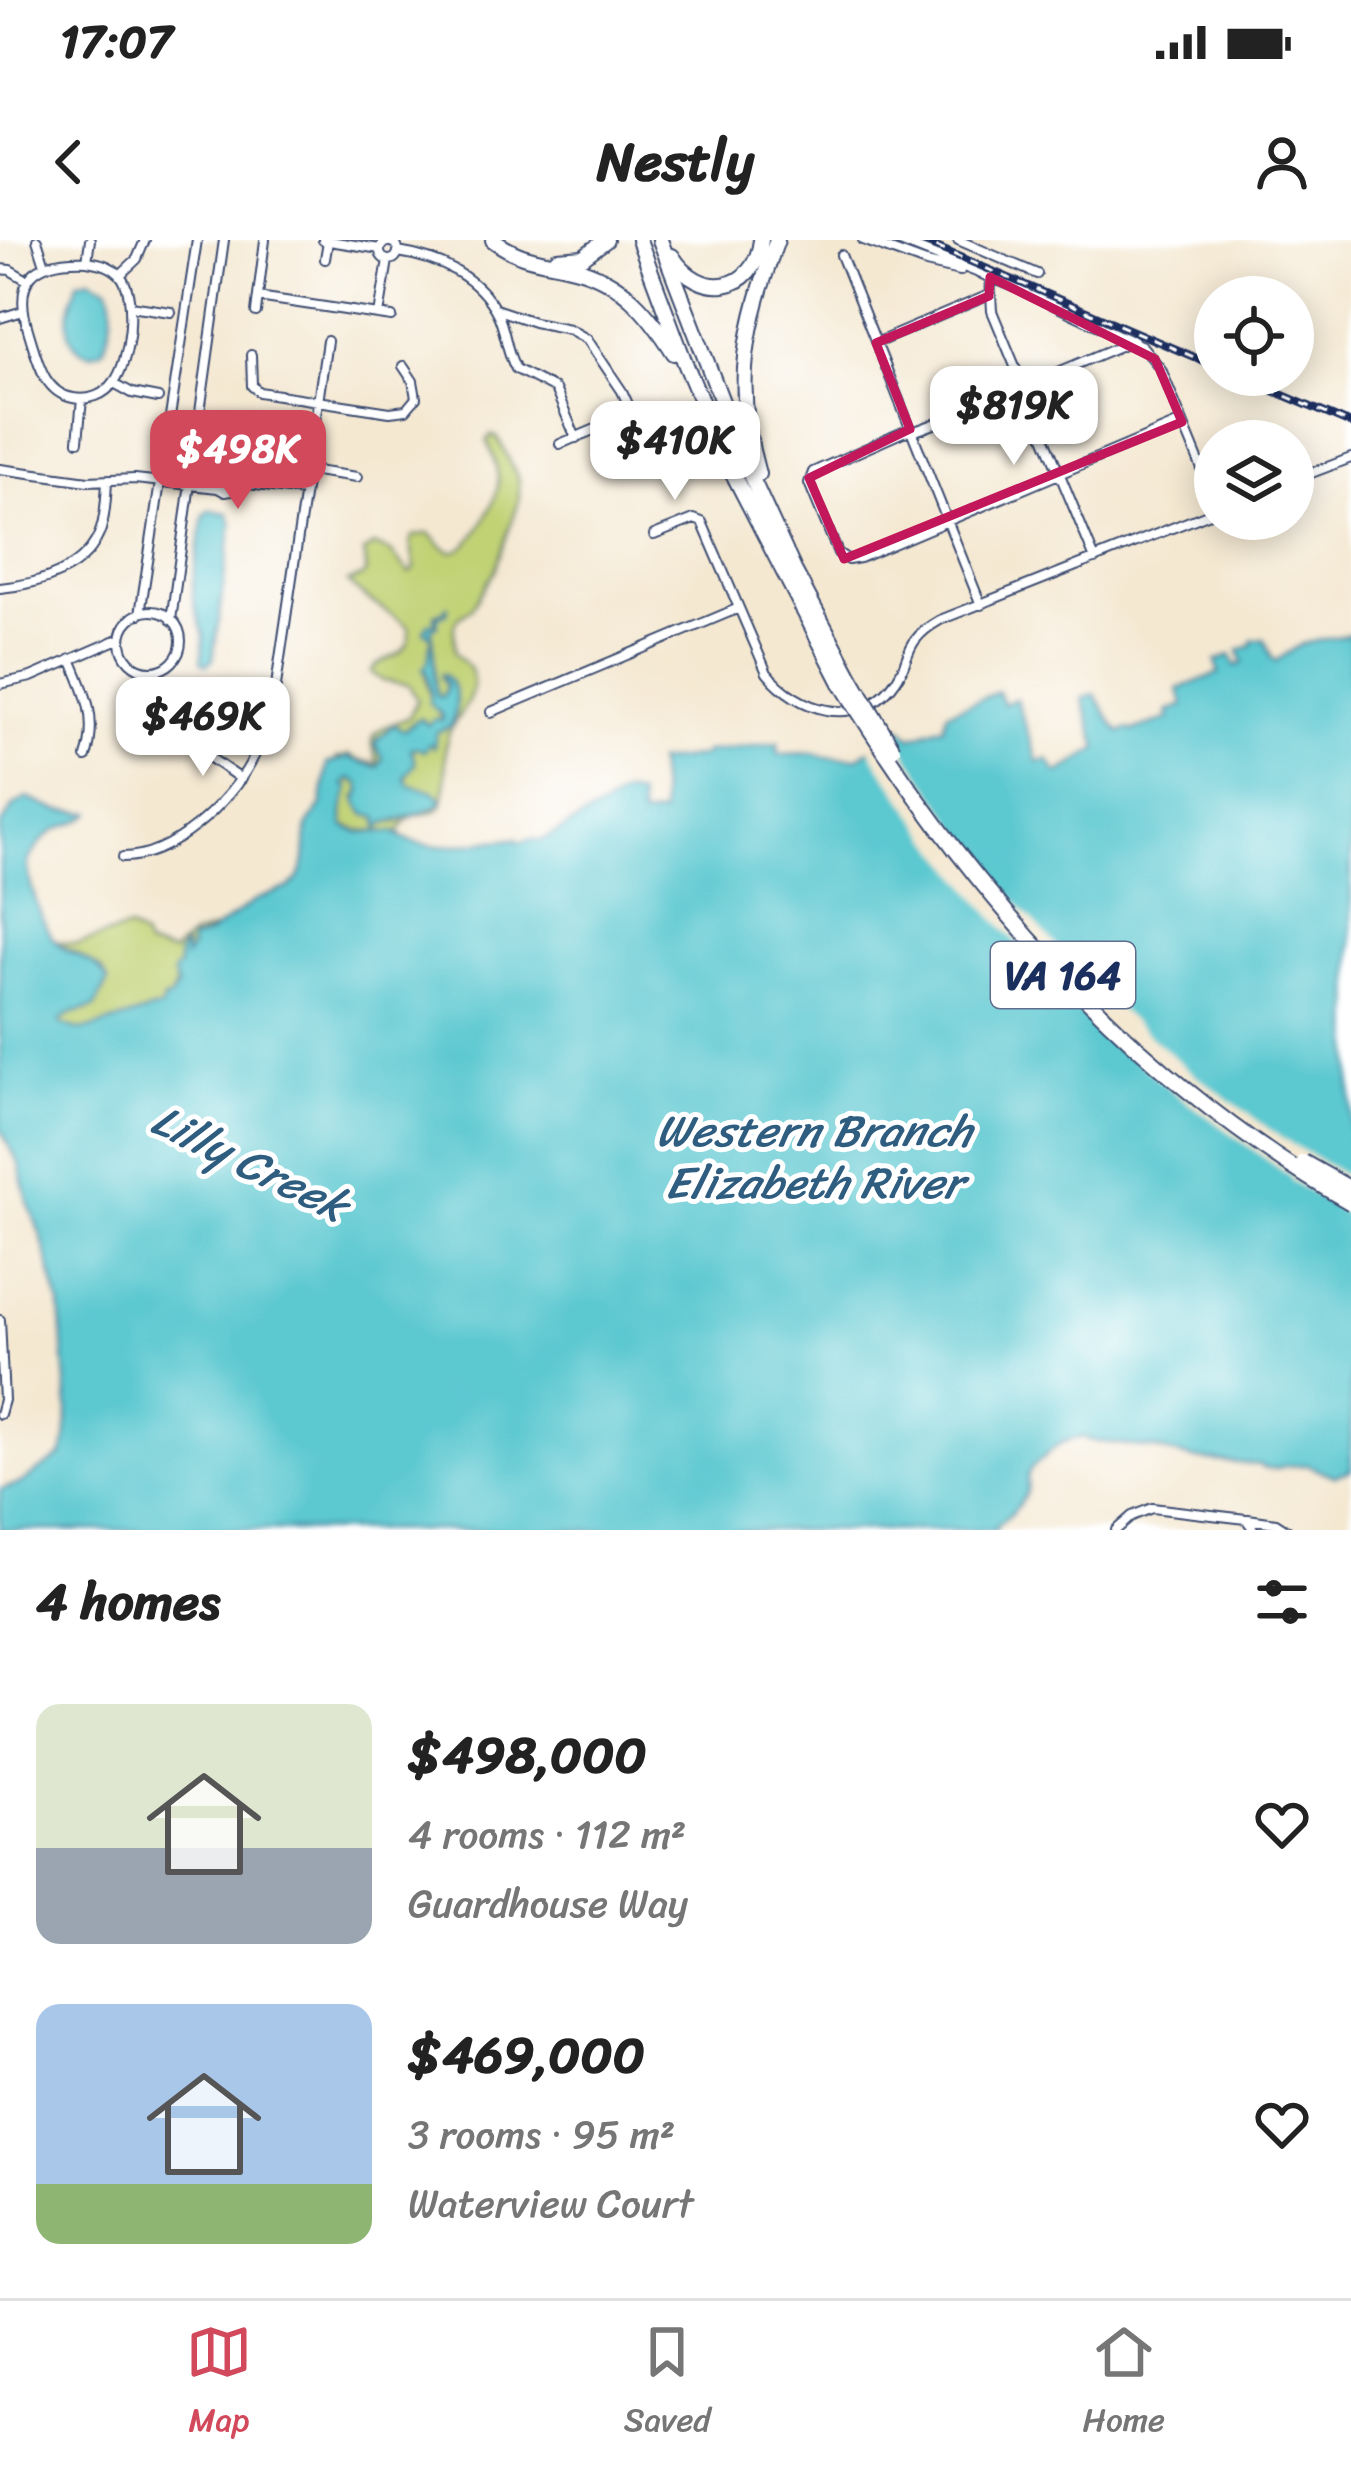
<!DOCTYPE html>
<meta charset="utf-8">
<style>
:root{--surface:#fff;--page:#f2f2f2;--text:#222;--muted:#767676;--line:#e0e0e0;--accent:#d1495b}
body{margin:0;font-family:Sriracha,sans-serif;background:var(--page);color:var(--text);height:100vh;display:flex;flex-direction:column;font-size:45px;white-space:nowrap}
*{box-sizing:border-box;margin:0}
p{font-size:39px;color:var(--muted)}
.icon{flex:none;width:66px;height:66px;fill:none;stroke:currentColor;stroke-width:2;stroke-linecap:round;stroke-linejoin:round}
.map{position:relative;height:1290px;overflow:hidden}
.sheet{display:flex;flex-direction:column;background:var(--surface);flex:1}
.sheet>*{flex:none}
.tools{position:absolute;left:1194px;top:36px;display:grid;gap:24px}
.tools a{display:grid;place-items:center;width:120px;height:120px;border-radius:50%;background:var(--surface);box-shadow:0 6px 30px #0003;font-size:60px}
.price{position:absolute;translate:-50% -102px;padding:0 27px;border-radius:24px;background:#fff;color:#222;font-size:39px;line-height:78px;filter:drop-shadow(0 3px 6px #0008)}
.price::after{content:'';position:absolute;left:50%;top:72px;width:36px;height:27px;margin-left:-18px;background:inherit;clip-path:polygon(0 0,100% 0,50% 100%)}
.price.on{background:var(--accent);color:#fff}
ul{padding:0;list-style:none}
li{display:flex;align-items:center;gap:36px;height:300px;padding:0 36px}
li span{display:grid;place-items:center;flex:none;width:336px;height:240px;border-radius:24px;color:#555}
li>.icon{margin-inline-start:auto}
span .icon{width:144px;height:144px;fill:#fffc;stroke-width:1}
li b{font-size:51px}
h2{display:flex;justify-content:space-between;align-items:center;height:144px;padding:0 36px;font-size:51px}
.status{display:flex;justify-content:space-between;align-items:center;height:84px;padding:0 60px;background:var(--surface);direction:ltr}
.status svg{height:33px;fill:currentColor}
header{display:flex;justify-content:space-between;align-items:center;height:156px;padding:0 36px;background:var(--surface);font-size:54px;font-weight:700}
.menu{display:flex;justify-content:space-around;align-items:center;height:168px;border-top:3px solid var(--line);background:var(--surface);font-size:33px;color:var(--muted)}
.menu a{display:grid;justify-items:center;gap:6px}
.menu .on{color:var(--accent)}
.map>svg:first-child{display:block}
</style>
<div class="status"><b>17:07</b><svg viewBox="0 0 49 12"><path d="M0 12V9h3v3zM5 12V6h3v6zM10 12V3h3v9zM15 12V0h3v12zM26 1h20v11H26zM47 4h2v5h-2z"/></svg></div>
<header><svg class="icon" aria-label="back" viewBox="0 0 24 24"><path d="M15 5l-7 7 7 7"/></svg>Nestly<svg class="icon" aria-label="person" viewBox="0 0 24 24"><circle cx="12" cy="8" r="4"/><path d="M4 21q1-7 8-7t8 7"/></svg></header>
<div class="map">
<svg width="1351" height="1290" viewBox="0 0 1351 1290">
<rect width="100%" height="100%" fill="#fff"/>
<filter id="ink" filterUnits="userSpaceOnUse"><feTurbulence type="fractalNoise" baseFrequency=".00833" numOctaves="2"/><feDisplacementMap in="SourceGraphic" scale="24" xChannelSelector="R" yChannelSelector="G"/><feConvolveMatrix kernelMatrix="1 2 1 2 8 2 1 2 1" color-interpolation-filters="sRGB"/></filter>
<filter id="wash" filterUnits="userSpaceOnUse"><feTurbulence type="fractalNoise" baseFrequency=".004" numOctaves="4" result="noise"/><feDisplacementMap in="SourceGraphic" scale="48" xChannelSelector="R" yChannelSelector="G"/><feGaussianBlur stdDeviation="2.7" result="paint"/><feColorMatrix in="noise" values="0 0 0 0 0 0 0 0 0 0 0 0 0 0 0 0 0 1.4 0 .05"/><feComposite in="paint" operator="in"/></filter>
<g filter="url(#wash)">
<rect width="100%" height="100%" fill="#f4e8d1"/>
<path fill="#c1d275" stroke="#6e806a" stroke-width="3" d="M491,195L498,198L519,240V261L495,330L471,369L459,377L454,387L455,412C463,423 474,428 473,444C471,469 450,480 446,503C444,518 449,561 439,569C425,579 412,566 399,592L404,599C387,584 361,597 343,584L344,545L349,539L359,543L361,551L356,558L377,577L379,588L384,583L399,582L409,575L437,567L440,557L433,552L409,545L406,539L408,530L415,524L411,508L415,506L423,511L436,492L451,486C460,465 455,453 443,434L441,438L446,446L444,455L438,457C430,434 438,409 431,389L434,388L438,376L447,373L446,370L435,374V384L430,383L424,391L432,396L429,420L424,428C427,438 428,457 435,467C438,472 441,475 443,481L435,480L429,485L420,478L404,490L397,487L379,497L376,507L383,518L377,528C368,522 359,524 350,517L335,519L349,515L360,521L378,523C363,487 381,490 409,477L417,460L409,445L383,441L371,432C382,413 414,421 409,387C390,371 364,361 348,342C371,335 367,333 364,312L373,305L391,312L410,333L415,329L410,302L413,296L429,293C435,298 442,309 451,311C470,315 496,262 498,246C499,230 493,215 487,200Z
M129,689L142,697L146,707L172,713L192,696L215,689L207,695L190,701L192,706L185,717L183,714L186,706C174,727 181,739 170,758L164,760L161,768L89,789L77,790L60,784L61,780L70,774L95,767L108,741L101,729L55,701L77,704Z"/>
<path fill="#5bc8d0" stroke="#3b7c97" stroke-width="3" d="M90,38L108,47C117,64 111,92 103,109C93,114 86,116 77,107C59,89 73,62 78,41Z
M210,270L228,273L232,284L213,420L206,425L201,422L204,396L193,360V341L204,275Z
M448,365L447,373L438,377L437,386L431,389C438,409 430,434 438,457L444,455L446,446L441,435L446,436C459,450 458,469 451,486L436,492L434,507L429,504L424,511L415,507L411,508L415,524L405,536L409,545L433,551L441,557V563C428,572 399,580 384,583L379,589L378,577L366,575C359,566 354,561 361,551L359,543L349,539L344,545L349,547C347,560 339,573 345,587L359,592H395C420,613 458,605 489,601C501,600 506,601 517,598L518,602L534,599L541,601L600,569L624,553L638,556L641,577L662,574L657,522L704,516L705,512L778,503V514L814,513L826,517L857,518L902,488L911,497L944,486L947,472L998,452L1003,464L1016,459L1038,522L1048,519L1056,532H1061L1098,508L1083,459L1094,454C1105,467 1107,479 1120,492L1129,489L1133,491L1170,478L1167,472L1184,465L1178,449L1219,433L1216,421L1231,415L1236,426L1243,423L1239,410L1252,406V401L1264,399L1272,418L1276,421L1302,404L1351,394V1230L1334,1236L1307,1225L1283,1226L1277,1229L1262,1228L1260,1225L1194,1219L1155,1209L1088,1200L1086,1197C1066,1199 1057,1203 1044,1217C1040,1222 1033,1225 1030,1230C1025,1238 1029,1241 1027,1249C1023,1263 1008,1277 996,1286V1290H0V1249L17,1245L61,1216L66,1202L68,1171L60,1065L41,996L28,962L19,924L0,888V587L14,566L27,558L57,570L91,573C81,583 69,583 56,590C43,597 36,610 28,621C27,640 43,688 56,702C73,718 97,719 108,741L95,767L70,774L61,780V784L77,790L89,789L161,768L163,761L170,758L177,747L173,733L178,727V714L184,706L185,717L191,708L190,701L207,695L256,660L290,647L299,638L305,621L307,587L322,564L327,524L349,517C358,523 367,523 378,527L383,518L376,507V501L393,485L404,490L420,478L428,485L434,479L443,480L441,474L429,463L431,454L426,430L423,429L428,421L432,397L424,391L429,383L435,384V375L444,371Z"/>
<path fill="#f4e8d1" d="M889,488L970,605L1007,652L1072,723L1121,771L1189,830L1280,897L1351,939V977L1290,940L1291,937L1172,851L1090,779L1052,741L986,669L931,599L879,525L867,504Z"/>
</g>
<g filter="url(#ink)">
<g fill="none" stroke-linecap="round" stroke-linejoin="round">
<g stroke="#3c4b6f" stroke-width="12">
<path id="minor" d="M37,0L45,25
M323,0L380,9
M863,0L926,23L960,31
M895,0L1017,48L1142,106L1161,129L1215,261
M958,0L1037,34
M380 11a9 9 0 1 1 18 0a9 9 0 1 1-18 0Z
M398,12C438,18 479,36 498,75C506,92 506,112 516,129L555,149L576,198
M841,15L981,365
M325,19L328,1
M87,21C99,23 111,25 120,35C138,56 130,121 114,142C105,155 89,161 73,158C43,153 37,118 29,93C12,39 32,19 87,21Z
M87,21L90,0
M0,29L10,30L27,40
M120,35L137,19L145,0
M990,37L992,71L1095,319
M258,57L392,77
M130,66L171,72
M495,69L534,82L569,89L587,99L622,151L632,173
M256,72L265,0
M379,75L388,20
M0,78L23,71
M1134,100L945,180L918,190L903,192L813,232L809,243L838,313L848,320L860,318L1182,182
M876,103L989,55
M251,115L252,146L259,152L390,172L406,170L416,158L413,141L403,126
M114,143L132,153L158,158
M78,201L82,159
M560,204L643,169
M0,229L88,241L135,239L218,248L225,252L243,249L248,244
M308,230L357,237
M1293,240L1351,218
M218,248C226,240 238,239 248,244L304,251
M654,295L694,279L702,282L767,433C798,471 855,489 891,447C914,420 899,403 940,380L1215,271
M0,348C39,344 88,330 101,289C106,273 106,257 107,241
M121 401a30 30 0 1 1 60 0a30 30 0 1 1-60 0Z
M140,374L197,0
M171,380L224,0
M71,419C86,453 98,480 86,517
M0,444L31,437L121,398
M491,472L739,368
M190,504L241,539
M123,617C172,617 229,563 251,522C262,503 269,481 274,459L327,101
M0,1080L4,1160L0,1174
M1248,1279L1276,1283L1287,1290
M1116,1290L1132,1276L1152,1268L1246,1279L1254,1290"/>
</g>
<g stroke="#3c4b6f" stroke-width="18">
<path id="highway" d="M493,0C521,21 542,20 574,28C622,40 649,73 674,113
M639,0L685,123L727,222L841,443
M660,0L749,232L794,330L851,437
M672,16C699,60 755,54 761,0
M557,19L583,17L606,0
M758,234C732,144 746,85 777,0"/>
</g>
<use href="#minor" stroke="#fff" stroke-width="8"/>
<use href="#highway" stroke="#fff" stroke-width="14"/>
<g stroke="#1b2f5e" stroke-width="8">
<path id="rail" d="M920,0L1215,126
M1236,135L1351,184"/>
</g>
<use href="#rail" stroke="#fff" stroke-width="3" stroke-dasharray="9" stroke-linecap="butt"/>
<g stroke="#3c4b6f" stroke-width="18" stroke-linecap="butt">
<path id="highway-bridge" d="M851,437L893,509
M841,443C969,652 1136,840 1351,963
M1303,922L1351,949"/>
</g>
<use href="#highway-bridge" stroke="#fff" stroke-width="14"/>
</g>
</g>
<path fill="none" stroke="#c2185b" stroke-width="9" stroke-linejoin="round" d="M990,37L1155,119L1182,182L844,319L809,238L910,189L876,103L989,56Z"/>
<g text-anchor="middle" stroke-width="10" stroke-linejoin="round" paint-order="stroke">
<rect fill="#fff" stroke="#5f6d8e" stroke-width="3" x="991" y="702" width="144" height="66" rx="9"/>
<g font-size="39" font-weight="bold" fill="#1b2f5e">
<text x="1063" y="749">VA 164</text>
</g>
<g font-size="45" font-style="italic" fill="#2e5d80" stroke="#fff">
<text x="814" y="906">Western Branch<tspan x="814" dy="52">Elizabeth River</tspan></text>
<text transform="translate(250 922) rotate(26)" y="16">Lilly Creek</text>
</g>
</g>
</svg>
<div class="tools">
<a><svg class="icon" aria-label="locate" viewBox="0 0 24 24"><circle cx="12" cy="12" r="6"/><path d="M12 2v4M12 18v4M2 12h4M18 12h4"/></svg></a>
<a><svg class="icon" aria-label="layers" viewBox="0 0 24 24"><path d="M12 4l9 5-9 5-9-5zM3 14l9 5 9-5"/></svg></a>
</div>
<b class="price" style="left:1014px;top:228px">$819K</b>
<b class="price" style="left:675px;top:263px">$410K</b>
<b class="price on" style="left:238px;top:272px">$498K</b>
<b class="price" style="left:203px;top:539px">$469K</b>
</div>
<section class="sheet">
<h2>4 homes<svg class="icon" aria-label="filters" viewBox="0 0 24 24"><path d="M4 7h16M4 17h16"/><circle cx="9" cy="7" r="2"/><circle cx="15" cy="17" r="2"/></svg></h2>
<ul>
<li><span style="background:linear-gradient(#dfe7d0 60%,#9aa5b1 0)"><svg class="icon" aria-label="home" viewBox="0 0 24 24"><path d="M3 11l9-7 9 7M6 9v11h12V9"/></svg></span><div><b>$498,000</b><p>4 rooms · 112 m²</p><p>Guardhouse Way</p></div><svg class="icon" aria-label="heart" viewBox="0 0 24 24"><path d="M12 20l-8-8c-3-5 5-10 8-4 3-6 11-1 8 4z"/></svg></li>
<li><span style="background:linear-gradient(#a9c7e8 75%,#8fb573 0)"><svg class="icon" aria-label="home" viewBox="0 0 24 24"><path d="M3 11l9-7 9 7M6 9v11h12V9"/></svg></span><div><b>$469,000</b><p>3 rooms · 95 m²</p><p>Waterview Court</p></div><svg class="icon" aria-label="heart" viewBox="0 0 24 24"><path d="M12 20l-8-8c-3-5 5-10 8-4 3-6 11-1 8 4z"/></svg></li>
</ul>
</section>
<nav class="menu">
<a class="on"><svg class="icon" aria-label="map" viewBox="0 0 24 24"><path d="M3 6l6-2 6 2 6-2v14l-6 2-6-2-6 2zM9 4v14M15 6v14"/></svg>Map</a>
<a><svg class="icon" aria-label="saved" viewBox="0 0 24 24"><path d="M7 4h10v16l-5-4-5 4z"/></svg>Saved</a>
<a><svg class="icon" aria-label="home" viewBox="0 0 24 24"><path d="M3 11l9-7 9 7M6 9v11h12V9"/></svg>Home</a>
</nav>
